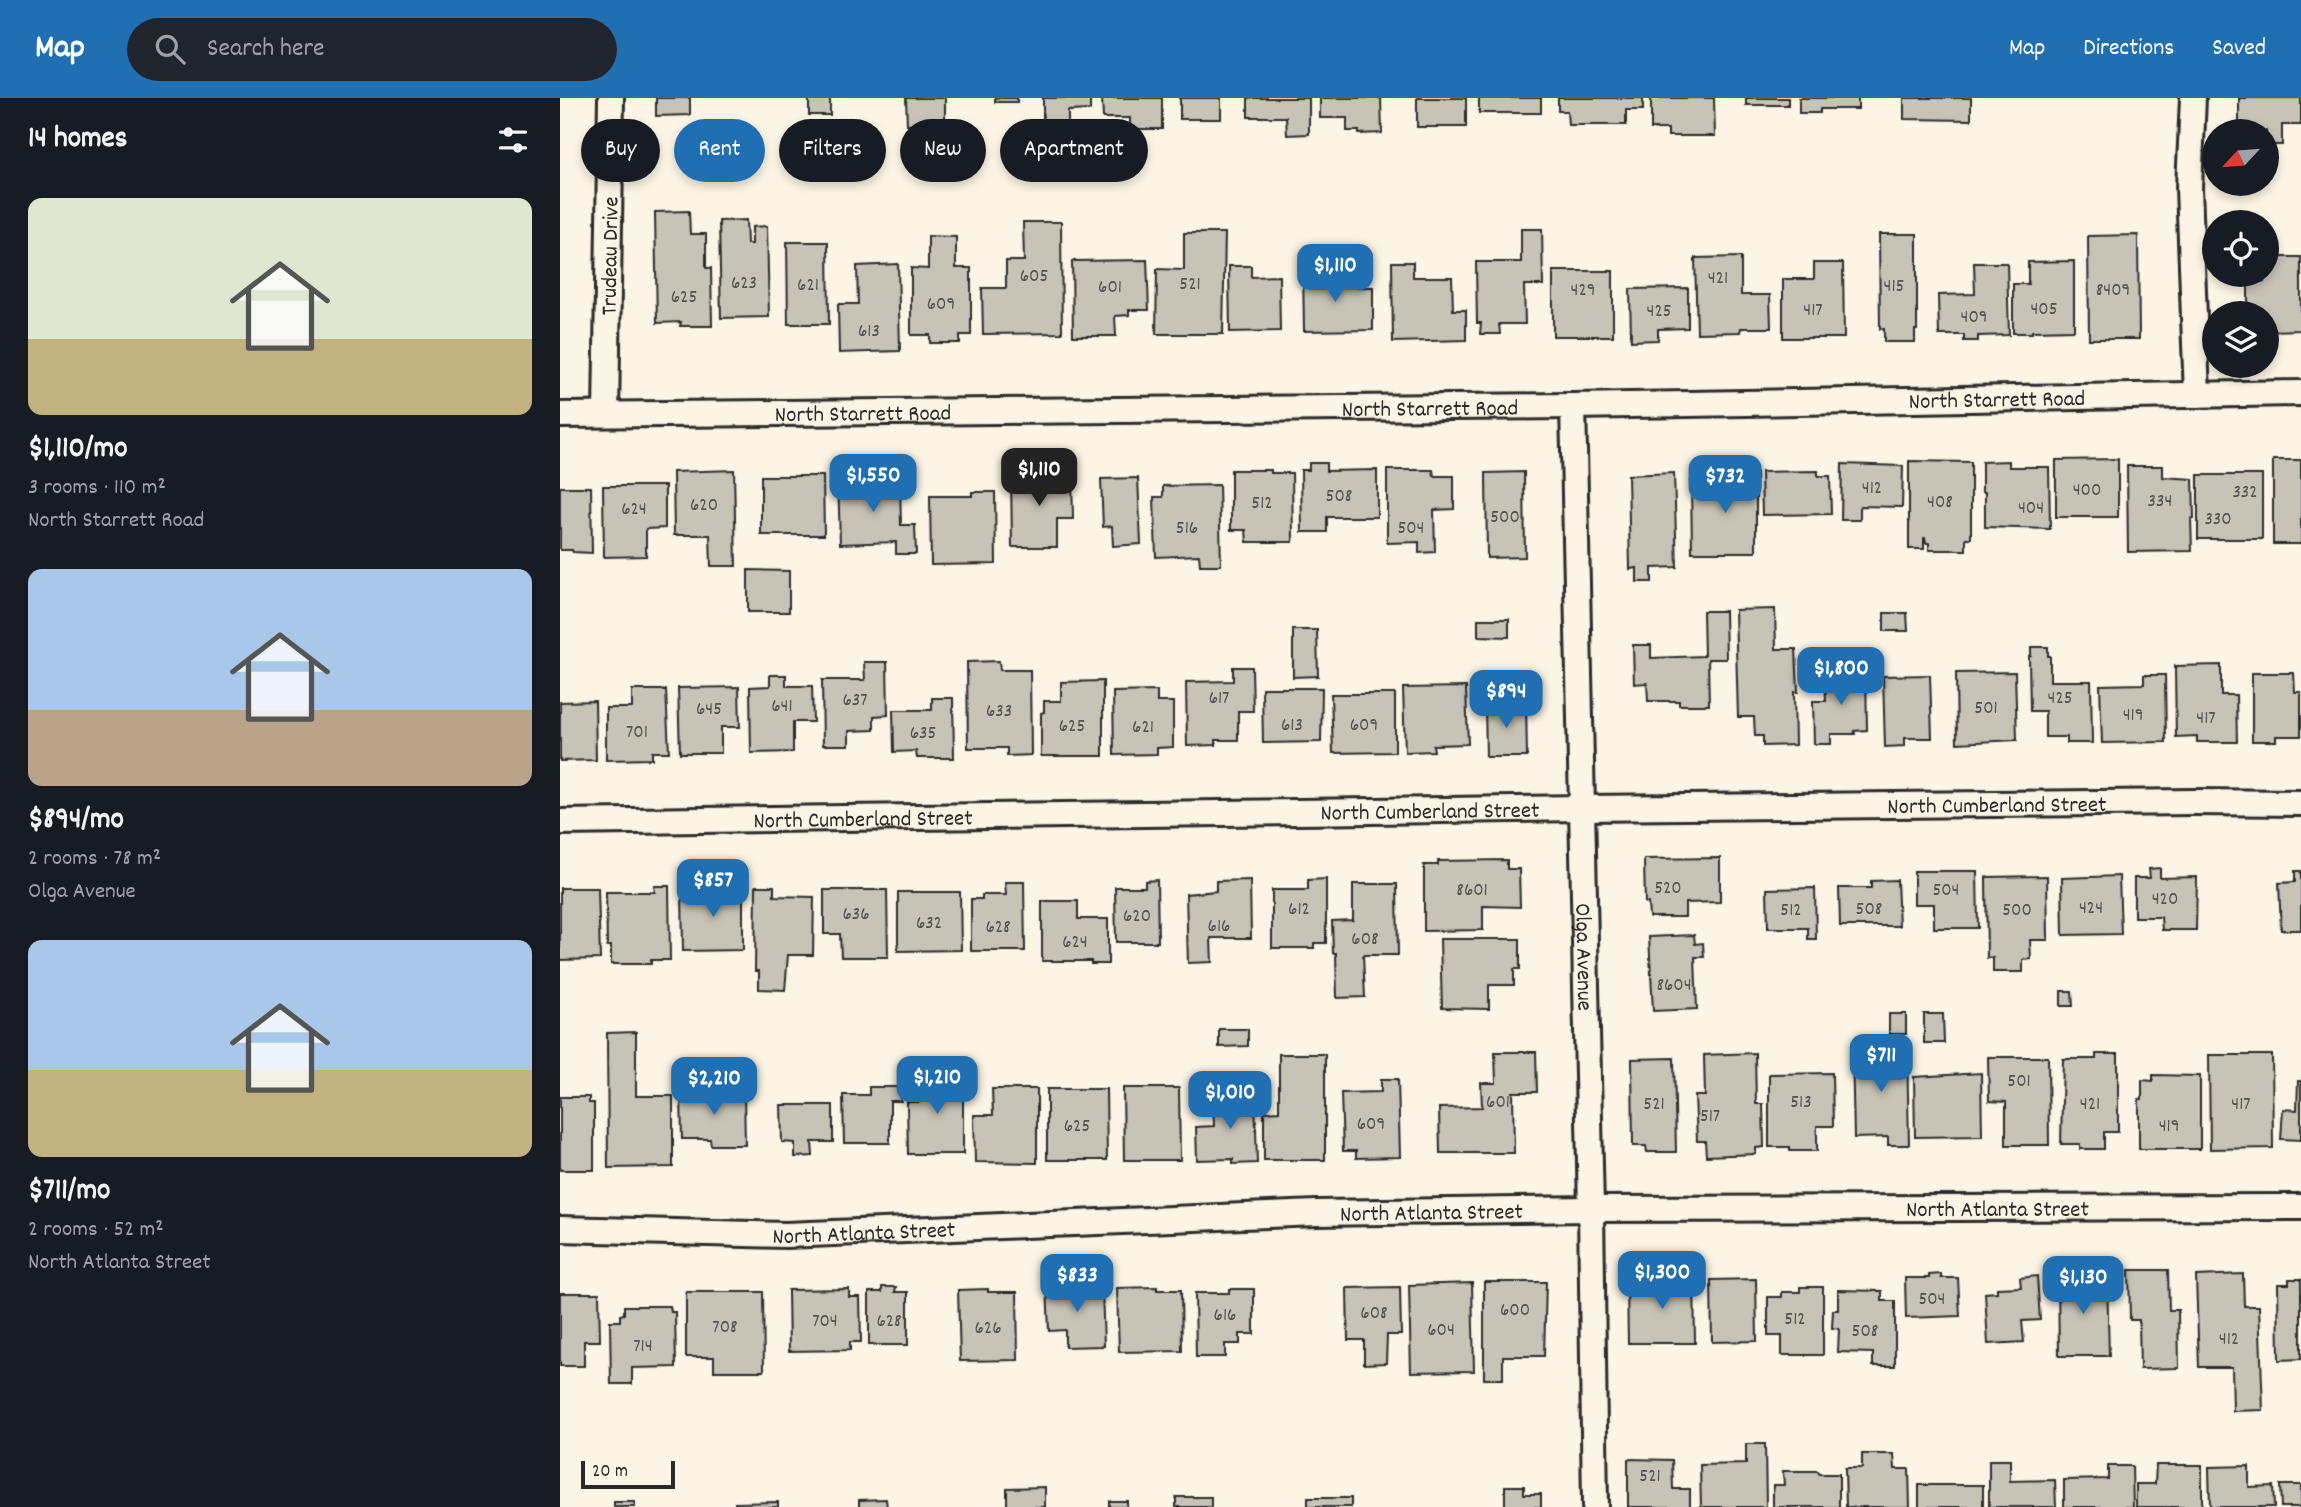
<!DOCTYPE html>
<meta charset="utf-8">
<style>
:root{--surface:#171b24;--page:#20242c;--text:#f1f3f6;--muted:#9ea1a6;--accent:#1f6fb2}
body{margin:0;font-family:Dekko,sans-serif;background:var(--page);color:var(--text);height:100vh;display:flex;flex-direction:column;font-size:26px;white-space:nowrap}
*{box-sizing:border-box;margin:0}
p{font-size:23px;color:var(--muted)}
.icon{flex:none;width:38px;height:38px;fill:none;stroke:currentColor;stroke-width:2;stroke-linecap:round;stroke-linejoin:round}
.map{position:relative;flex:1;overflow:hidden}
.drawer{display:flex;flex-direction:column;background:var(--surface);width:560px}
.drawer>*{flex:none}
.guide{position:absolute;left:21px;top:21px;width:665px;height:63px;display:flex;gap:14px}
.needle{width:46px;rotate:244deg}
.controls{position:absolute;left:1642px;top:21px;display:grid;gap:14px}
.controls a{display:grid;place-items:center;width:77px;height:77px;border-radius:50%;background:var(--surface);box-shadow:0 4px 10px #0003;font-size:35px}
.scale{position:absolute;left:21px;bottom:18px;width:94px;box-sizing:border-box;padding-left:7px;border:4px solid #2b2b2b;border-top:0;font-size:19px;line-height:24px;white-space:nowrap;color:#2b2b2b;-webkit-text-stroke:5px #fcf5e5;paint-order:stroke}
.price{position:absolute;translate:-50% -60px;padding:0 16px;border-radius:14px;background:var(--accent);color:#fff;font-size:23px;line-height:46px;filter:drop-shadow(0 2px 4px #0008)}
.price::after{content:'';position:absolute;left:50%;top:42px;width:21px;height:16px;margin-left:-10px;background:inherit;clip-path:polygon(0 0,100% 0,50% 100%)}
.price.on{background:#222;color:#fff}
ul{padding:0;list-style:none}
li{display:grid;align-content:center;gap:14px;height:371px;padding:0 28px}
li span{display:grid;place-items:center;height:217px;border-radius:14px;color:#555}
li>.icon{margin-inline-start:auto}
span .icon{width:126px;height:126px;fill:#fffc;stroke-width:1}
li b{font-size:30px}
h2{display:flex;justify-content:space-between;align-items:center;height:84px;padding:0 28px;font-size:30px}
.pill{padding:0 24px;border-radius:32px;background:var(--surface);box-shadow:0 4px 10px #0003;font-size:24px;line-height:63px}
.pill.on{background:var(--accent);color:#fff}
header{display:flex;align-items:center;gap:42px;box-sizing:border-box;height:98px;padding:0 35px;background:var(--accent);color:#fff}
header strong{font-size:33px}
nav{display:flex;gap:38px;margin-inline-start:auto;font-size:24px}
.search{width:490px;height:63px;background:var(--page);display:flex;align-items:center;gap:18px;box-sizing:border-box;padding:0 24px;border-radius:38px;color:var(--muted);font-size:26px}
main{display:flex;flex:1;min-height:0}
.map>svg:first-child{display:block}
</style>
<header>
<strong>Map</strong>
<div class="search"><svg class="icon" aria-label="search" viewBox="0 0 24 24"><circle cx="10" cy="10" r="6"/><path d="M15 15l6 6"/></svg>Search here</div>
<nav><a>Map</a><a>Directions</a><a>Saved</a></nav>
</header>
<main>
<section class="drawer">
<h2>14 homes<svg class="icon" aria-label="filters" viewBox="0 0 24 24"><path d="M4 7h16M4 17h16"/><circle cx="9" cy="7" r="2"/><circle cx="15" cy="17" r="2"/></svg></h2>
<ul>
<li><span style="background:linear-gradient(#dfe7d0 65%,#c2b280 0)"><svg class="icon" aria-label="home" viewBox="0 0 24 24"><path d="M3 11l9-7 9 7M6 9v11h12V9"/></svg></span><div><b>$1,110/mo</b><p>3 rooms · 110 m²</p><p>North Starrett Road</p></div></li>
<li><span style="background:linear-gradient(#a9c7e8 65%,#b9a48a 0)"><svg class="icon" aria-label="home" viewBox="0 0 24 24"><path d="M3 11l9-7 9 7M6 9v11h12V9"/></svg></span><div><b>$894/mo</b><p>2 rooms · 78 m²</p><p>Olga Avenue</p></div></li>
<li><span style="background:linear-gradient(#a9c7e8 60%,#c2b280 0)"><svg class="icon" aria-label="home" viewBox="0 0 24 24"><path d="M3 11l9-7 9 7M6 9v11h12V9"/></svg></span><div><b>$711/mo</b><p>2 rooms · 52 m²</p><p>North Atlanta Street</p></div></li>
</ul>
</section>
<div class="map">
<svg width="1741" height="1409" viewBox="0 0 1741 1409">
<rect width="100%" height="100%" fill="#fcf5e5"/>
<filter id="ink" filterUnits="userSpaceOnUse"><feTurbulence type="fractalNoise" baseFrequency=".0143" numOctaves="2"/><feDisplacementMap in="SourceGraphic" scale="14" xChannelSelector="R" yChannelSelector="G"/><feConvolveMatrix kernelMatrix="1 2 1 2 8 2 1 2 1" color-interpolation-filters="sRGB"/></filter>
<g filter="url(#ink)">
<path fill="#c8c3b7" stroke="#2b2b2b" stroke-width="2" d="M96,0H130V17L96,18Z
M249,0H270V17H249Z
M346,0H385V27H347Z
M435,0H457V4H435Z
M483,0H530V12L508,13V28H483Z
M542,0H602V31H570V20H543Z
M620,0H661V21H620Z
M688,0H749V36L727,37L726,19H688Z
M760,0H821L822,35L799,36V33H787V20H760Z
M857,0H906V29H857Z
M919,0H981V15H919Z
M998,0H1083V12H1066V27H1008L1007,13H998Z
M1091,0H1154L1155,38H1108V31H1091Z
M1186,0H1228V7H1186Z
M1239,0H1298V11H1260V15H1239Z
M1344,0H1411V22L1344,21Z
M1679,0H1741V27H1722V47H1706V33H1679Z
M129,113L130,136H146V170H151L152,228H120L121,224L97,225L95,114Z
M186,122L187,146H192V129L207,128L209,219L161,220L159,123Z
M463,124H501L502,235L423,236L422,190H446V163H464Z
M961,131H982L983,187H964L965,226H939L940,236H920L921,225H917L916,164H961Z
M624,135H665L663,236H596L597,171L624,172Z
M1319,136H1357V232H1355V244H1324V231H1320Z
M1578,137L1579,241H1529L1528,138Z
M368,138L396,139V170H411V237H400V245H370V237H351V170L368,171Z
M227,144H268L269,226H228Z
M1181,159V197H1210L1211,230H1181L1180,234L1137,235L1135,160Z
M1706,159H1741V232L1706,233V215H1688V184H1704V177H1706Z
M587,162L589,212H569V217L555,218L556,238H513L512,163Z
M1514,163V232L1472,233V235H1453V186H1468V164Z
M832,164H853V179H892L893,212H906V242L833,244Z
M1254,165H1283L1284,240H1223V181H1254Z
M1414,165H1447L1449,237L1418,238V243H1404V237H1379L1378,197L1415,196Z
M338,166L340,253L279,255L278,206H298L297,168Z
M669,168H691V179L719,178L720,233L670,234Z
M743,169H769L770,189H813V232L744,233Z
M993,173H1053V238H993Z
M1128,190V230L1098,231V242L1071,243L1070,191Z
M1558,361V419H1496V362Z
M1713,362H1741V446H1713Z
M1349,363L1411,364V440H1406V452H1369V445H1366L1365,440H1364V451H1349Z
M1449,363V369H1489L1490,431L1425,429V394H1422V364Z
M749,365H766V373L817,372V419H767V434H742L741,372H749Z
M1282,366L1343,368L1342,409L1300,408V422H1281Z
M1567,368H1603V379L1633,381L1634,420L1631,421L1632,453L1568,454Z
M174,372L176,468H151L150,437H114L113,374Z
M671,372H711V375H732L733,444H687L686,432H671Z
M827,372H873L874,378H894V411L874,412L875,454L859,455V444L827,445Z
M1258,373V378H1270L1271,416L1202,417L1201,374Z
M496,374L497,380L512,379L513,421H497V449H452L451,375Z
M964,374L965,459L927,460L926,375Z
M312,375V387L340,386L341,427H355L356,456H336V444L280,446L278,377Z
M1114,375L1117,469L1092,470V484H1077V470L1070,471L1068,377Z
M1171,375H1196V454H1132L1131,383H1171Z
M1638,377H1702V441H1638Z
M201,378H263L264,437H201Z
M578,380L581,446L553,448L552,428L543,429L541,381Z
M659,387L661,467H640L639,457L596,459L594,399H603V388Z
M43,388H105V430L86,431V458L44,459Z
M0,389H31L32,455L13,454L12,452H0Z
M412,394H435L436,466L371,467L370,398H412Z
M188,472L229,473V514H188Z
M1215,511L1216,551H1236L1238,594H1234L1235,647L1203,648V638H1195L1194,619H1178L1175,512Z
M1143,513H1165L1166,561H1148L1149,607H1119V603H1088L1087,585L1074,586L1073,547H1091V560L1144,558Z
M1324,515H1347L1348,533H1324Z
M918,521H949V539L918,538Z
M733,532H757L758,578L733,579Z
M1471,549H1488V558H1490V583H1531L1532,645H1507V639H1485V613H1470L1469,558H1471Z
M439,563L440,572H470L471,657L447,658V650H408L407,564Z
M304,564H327L328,617L314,618V632L289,633V647H263L262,582H305Z
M1661,567V597H1676L1677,644H1637V638L1616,639L1615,568Z
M673,569H692L693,613H678V642H656V647L627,648L626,584L673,583Z
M1455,574L1457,642L1397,645L1396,575Z
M1306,575L1307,632L1294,633L1295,636H1271V646H1254L1253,603H1266L1265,576Z
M1692,575H1734L1735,594H1741V638H1716V643H1692Z
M210,577H226V588H252L253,624H233V654L191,655L190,589L210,588Z
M1370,577L1372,640H1345V648L1325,649L1323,578Z
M1584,577H1605L1606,644L1542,645L1540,587L1584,586Z
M543,583V658H481V615L484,614V603H501V584Z
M179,589L180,629H161V655H120L118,590Z
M906,589L908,646L873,647L874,653L845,654L843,590Z
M702,590H762L761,644L703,645Z
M72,592H106L109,654H92V661L46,662V610H72Z
M597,593V604H613V649L597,650V656L554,657L553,594Z
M771,596H835V654L773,655Z
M372,600H393L394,660H357L356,653L334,654L333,612H372Z
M35,603L36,662L0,663V604Z
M966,604L967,659H926L925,605Z
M1160,760V804L1125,805V819H1089L1088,805H1085L1084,761Z
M947,762V771H959L960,809L923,808V832L864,833V767H878V763Z
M1600,770V780L1637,779L1636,832H1602L1601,819H1574V780H1590L1589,771Z
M1354,773H1417L1418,830H1374V806H1354Z
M1735,773H1741V832H1721L1719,785L1735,784Z
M1487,778L1488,842H1470L1471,861L1463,862V874H1433V860H1427L1426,779Z
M1559,778L1561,836L1503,837L1502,780Z
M766,781V845H754V850H712V792H748V782Z
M597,782L598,844H556L555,789H585V783Z
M690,782L691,840H651L652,864L628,865L626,796L656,793V783Z
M1337,782L1339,828H1280L1279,790H1311V783Z
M445,784H464L465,853H411V801H422V797H446Z
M793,786H837L838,857H803L805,899L777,900L776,855H773L772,823L793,822Z
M94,788H109L110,862H91V866H51V848H47L46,794H95Z
M196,788H214V798L254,799L253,857H228L225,892L199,891V873H195Z
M183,789V852L123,853L122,790Z
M0,790H38L40,861L0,862Z
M1255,790L1256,841H1248V830H1208L1207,791Z
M264,792H327L328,859H281L280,836H264Z
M338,794H400L401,852L338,853Z
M482,803H518V821H548V866H531V863H482Z
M1134,837L1135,846L1143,845L1144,859H1135L1137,911L1093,913L1089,839Z
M880,841H960V871H954V887H929V911L882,910Z
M1501,893H1512L1513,908H1501Z
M1329,916H1346V936H1329Z
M1364,916H1383L1384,945H1364Z
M659,931H688V948L659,949Z
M76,934V998H113V1069L48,1070L47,935Z
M1347,949L1349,1047H1328V1039L1294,1040L1292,950Z
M935,954H976L977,994H953L954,1055H880L879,1010L922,1009L921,985H936Z
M1195,955L1196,1006H1203L1204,1049L1196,1050V1056L1146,1058L1145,1043H1137L1135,998H1145L1144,957Z
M719,956H765V1062H704V1014L719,1013Z
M1536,956H1558V1034H1544V1051H1520V1046H1501L1503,961H1536Z
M1649,957H1712L1713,1050L1650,1051Z
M1428,959H1488L1489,1047H1446V1004L1429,1003Z
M1114,960L1116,1054H1087L1086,1048H1073L1072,961Z
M359,975H403V1056H348L347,1004H360Z
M1272,975L1273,1028H1257V1053H1230V1049H1209V976Z
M1421,975L1422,1038L1355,1039L1354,979Z
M1593,977L1640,978V1051H1579V1001H1582V982L1593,983Z
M821,981H838L840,1059L796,1060V1053H783L781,995L821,994Z
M1738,983H1741V1042L1721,1041L1723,1011L1737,1012Z
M309,989H341V1003H330V1045H284L283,997H309Z
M563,990H619L620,1062H564Z
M432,991H477V1065L415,1064L414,1017H433Z
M487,991H546L547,1062H487Z
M184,994L185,1047H151L150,1041H122L121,995Z
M695,996L697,1065L673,1066V1061L637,1062L636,1029L654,1028L653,997Z
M0,999H29V1005H34V1072H0Z
M221,1007H273V1044H252L253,1058L235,1059V1045L222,1044Z
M1569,1172H1608L1609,1212H1618L1619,1270L1580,1271L1579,1222H1570Z
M1381,1176V1180H1398L1400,1218L1346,1220L1345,1180H1369V1177Z
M1683,1176L1684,1208H1699L1703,1312L1673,1313L1672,1269H1639L1636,1178Z
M1113,1178H1134L1135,1245H1068L1067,1183L1113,1182Z
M1477,1178L1480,1222L1462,1223L1464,1244L1428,1246L1425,1195L1437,1194V1190L1461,1189L1460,1180Z
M1547,1178L1549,1258H1499L1498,1179Z
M1196,1181L1197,1243L1152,1244L1151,1182Z
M1729,1181H1741V1261L1719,1262L1718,1186H1729Z
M924,1184H986L984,1258H943V1281H924Z
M912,1185L914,1273L851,1274L849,1187Z
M527,1186V1191H542L544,1248L505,1249V1232L489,1233L487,1187Z
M322,1189H336L335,1194H348V1247H309V1194H322Z
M597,1189V1192H621L622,1253L559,1254L557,1190Z
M840,1189L841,1237H827L826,1265L804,1266V1242H788L787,1190Z
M1240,1189H1263V1257H1222V1238H1208V1199H1222V1194H1240Z
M289,1191V1199H300L301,1244H290V1252L229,1253L228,1192Z
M428,1191V1194H457L458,1262L400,1263L398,1192Z
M669,1191H694V1236H680V1246H665V1259H636L635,1195H669Z
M1278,1192L1322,1193V1203H1335V1268H1313V1255L1278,1254L1279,1231L1272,1230L1273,1212H1278Z
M126,1194H203L204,1273H154V1259H126Z
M0,1195H39L40,1243H24V1268H0Z
M64,1208H110L111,1214H115L116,1269L72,1270V1286H51L50,1223H60V1217L64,1216Z
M1186,1346H1205L1206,1409H1141L1140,1367L1186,1366Z
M1302,1356H1334L1335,1371H1349L1350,1409H1286L1285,1370H1302Z
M1068,1361L1112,1362L1113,1391H1130V1409H1068Z
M1429,1362H1450V1383L1495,1382L1496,1409H1429Z
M1596,1367H1642V1409H1576V1386H1595Z
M1548,1368H1572L1573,1409H1504V1382L1548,1381Z
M1689,1368V1389L1713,1388L1714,1409H1650L1649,1369Z
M1223,1373H1258L1259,1376H1279V1409H1213V1387H1224Z
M1359,1387H1423V1409H1359Z
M1720,1387H1741V1409H1721Z
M945,1388H964V1396H981V1409H945Z
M485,1389V1409H447V1390Z
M616,1399H651V1409H616Z
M748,1400H791V1409H748Z
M326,1401L327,1409H299V1402Z
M549,1403H567V1409H549Z
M54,1404H75V1409H54Z
M218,1404V1409H175V1405Z"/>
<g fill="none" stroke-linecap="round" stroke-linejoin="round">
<g stroke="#2b2b2b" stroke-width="30">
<g id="minor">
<path d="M1633,0L1629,90L1637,297"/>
<path id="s1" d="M1013,308L1031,1111L1035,1409"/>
<path id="s2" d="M46,316L51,0"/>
<path id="s3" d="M0,317L1013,308L1741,295"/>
<path id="s4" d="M0,724L1022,710L1634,704L1741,705"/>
<path id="s5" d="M0,1131L226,1137L757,1115L1031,1111L1741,1109"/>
</g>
</g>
<use href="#minor" stroke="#fcf5e5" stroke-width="24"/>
</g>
</g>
<g text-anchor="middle" stroke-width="7" stroke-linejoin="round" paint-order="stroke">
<g font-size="19" fill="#52514e">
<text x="474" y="183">605</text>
<text x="1158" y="185">421</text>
<text x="184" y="190">623</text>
<text x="630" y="191">521</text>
<text x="248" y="192">621</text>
<text x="1334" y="193">415</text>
<text x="550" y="194">601</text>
<text x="1023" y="197">429</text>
<text x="1553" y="197">8409</text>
<text x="124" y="204">625</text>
<text x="381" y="211">609</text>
<text x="1484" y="216">405</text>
<text x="1253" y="217">417</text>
<text x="1099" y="218">425</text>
<text x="1414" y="224">409</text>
<text x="309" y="238">613</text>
<text x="1312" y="395">412</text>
<text x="1527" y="397">400</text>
<text x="1685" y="399">332</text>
<text x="779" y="403">508</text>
<text x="1600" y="408">334</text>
<text x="1380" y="409">408</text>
<text x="702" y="410">512</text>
<text x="144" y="412">620</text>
<text x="1471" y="415">404</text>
<text x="74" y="416">624</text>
<text x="945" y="424">500</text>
<text x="1658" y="426">330</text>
<text x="627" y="435">516</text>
<text x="851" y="435">504</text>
<text x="659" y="605">617</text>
<text x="1500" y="605">425</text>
<text x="295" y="607">637</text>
<text x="222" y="613">641</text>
<text x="1426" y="615">501</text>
<text x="149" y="616">645</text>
<text x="439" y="618">633</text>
<text x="1573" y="622">419</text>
<text x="1646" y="625">417</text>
<text x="732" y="632">613</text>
<text x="804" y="632">609</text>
<text x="512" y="633">625</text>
<text x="583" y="634">621</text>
<text x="77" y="639">701</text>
<text x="363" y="640">635</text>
<text x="1108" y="795">520</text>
<text x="912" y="797">8601</text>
<text x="1386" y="797">504</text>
<text x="1605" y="806">420</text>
<text x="1531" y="815">424</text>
<text x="739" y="816">612</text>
<text x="1309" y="816">508</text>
<text x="1231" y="817">512</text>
<text x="1457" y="817">500</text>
<text x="296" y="821">636</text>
<text x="577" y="823">620</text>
<text x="369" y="830">632</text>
<text x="659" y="833">616</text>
<text x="438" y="834">628</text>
<text x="805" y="846">608</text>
<text x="515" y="849">624</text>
<text x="1114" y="892">8604</text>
<text x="1459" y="988">501</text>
<text x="938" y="1009">601</text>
<text x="1241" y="1009">513</text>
<text x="1094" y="1011">521</text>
<text x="1530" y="1011">421</text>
<text x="1681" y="1011">417</text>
<text x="1150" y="1023">517</text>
<text x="811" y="1031">609</text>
<text x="517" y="1033">625</text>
<text x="1609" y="1033">419</text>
<text x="1372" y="1206">504</text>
<text x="955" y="1217">600</text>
<text x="814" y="1220">608</text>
<text x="665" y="1222">616</text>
<text x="1235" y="1226">512</text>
<text x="265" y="1228">704</text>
<text x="329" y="1228">628</text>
<text x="165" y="1234">708</text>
<text x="428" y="1235">626</text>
<text x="881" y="1237">604</text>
<text x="1305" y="1238">508</text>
<text x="1669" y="1246">412</text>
<text x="83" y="1253">714</text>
<text x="1090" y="1383">521</text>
</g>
<g font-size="23" fill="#2b2b2b" stroke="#fcf5e5">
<text dy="8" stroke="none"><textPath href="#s2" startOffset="158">Trudeau Drive</textPath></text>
<text dy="8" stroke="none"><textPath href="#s3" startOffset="1437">North Starrett Road</textPath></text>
<text dy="8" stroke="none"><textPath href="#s3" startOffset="870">North Starrett Road</textPath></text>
<text dy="8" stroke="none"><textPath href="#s3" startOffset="303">North Starrett Road</textPath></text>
<text dy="8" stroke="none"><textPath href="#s4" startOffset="1437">North Cumberland Street</textPath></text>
<text dy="8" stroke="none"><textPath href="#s4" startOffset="870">North Cumberland Street</textPath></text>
<text dy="8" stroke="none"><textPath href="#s4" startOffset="303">North Cumberland Street</textPath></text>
<text dy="8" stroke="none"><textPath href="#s1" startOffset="551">Olga Avenue</textPath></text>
<text dy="8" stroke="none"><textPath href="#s5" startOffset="1438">North Atlanta Street</textPath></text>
<text dy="8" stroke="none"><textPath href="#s5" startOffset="872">North Atlanta Street</textPath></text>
<text dy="8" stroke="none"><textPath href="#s5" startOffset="304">North Atlanta Street</textPath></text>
</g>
</g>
</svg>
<div class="controls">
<a><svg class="needle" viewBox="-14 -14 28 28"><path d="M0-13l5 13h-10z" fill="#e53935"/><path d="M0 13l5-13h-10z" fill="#9ea1a6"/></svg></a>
<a><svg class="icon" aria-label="locate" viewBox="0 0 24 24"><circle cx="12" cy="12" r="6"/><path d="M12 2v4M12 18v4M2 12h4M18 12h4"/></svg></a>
<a><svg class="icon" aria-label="layers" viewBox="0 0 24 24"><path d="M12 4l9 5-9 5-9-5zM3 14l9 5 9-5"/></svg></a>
</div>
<div class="scale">20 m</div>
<b class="price" style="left:775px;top:206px">$1,110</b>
<b class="price on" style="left:479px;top:410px">$1,110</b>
<b class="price" style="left:313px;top:416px">$1,550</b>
<b class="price" style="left:1165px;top:417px">$732</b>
<b class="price" style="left:1281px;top:609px">$1,800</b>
<b class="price" style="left:946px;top:632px">$894</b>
<b class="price" style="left:153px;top:821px">$857</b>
<b class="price" style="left:1321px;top:996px">$711</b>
<b class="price" style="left:377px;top:1018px">$1,210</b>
<b class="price" style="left:154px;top:1019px">$2,210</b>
<b class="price" style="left:670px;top:1033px">$1,010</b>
<b class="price" style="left:1102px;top:1213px">$1,300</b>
<b class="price" style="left:517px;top:1216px">$833</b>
<b class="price" style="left:1523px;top:1218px">$1,130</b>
<div class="guide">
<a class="pill">Buy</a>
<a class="pill on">Rent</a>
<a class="pill">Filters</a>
<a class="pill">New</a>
<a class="pill">Apartment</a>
</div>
</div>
</main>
